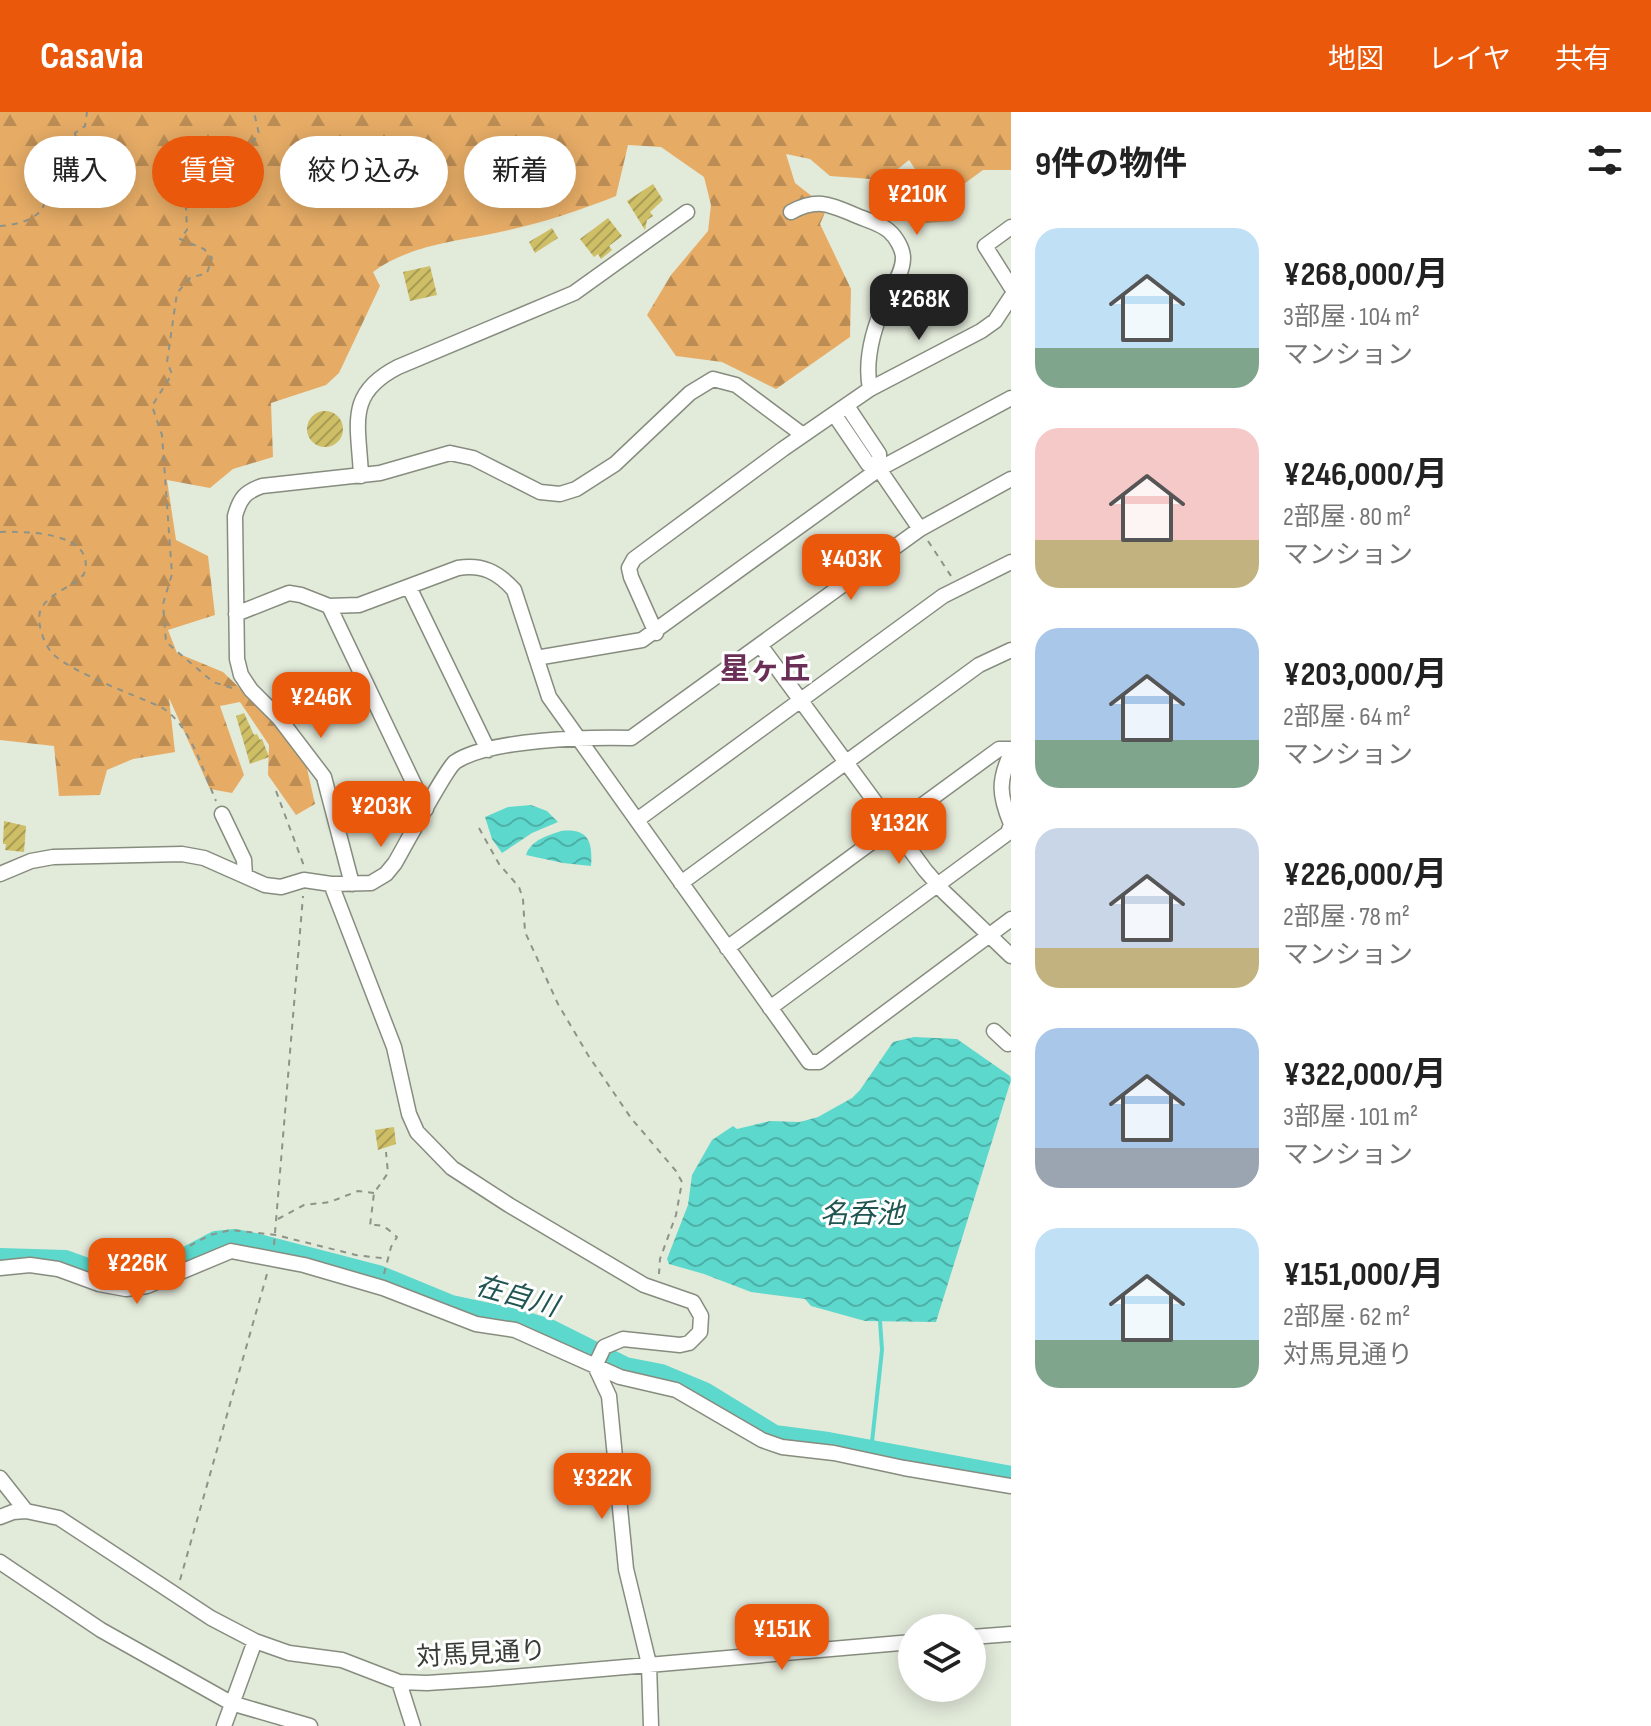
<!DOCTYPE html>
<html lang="ja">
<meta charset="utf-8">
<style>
:root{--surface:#fff;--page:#f6f6f6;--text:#222;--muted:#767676;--accent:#ea580c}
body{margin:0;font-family:"Sofia Sans Condensed","Noto Sans JP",sans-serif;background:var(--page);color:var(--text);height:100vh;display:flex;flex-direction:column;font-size:30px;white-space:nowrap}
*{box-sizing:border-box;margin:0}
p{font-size:26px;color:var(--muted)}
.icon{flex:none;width:44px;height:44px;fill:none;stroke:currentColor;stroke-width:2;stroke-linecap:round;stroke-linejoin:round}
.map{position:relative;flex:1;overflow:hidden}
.drawer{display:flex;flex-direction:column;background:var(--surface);width:640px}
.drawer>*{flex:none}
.top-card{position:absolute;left:24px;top:24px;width:760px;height:72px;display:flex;gap:16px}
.tools{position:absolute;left:898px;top:1502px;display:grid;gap:16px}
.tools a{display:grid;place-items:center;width:88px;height:88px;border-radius:50%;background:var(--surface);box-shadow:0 4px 20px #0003;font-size:40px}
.price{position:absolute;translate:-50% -68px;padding:0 18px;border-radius:16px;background:var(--accent);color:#fff;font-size:26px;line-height:52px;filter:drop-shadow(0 2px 4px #0008)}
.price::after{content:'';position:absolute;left:50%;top:48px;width:24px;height:18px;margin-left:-12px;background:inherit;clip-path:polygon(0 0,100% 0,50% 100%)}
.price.active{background:#222;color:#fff}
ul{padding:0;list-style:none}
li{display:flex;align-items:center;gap:24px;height:200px;padding:0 24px}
li span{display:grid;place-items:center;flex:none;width:224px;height:160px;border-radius:24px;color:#555}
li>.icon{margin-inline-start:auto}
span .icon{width:96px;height:96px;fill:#fffc;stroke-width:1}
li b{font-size:34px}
h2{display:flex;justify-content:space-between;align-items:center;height:96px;padding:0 24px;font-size:34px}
.pill{padding:0 28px;border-radius:36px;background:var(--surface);box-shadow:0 4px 20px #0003;font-size:28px;line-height:72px}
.pill.active{background:var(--accent);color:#fff}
header{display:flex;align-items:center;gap:48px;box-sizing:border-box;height:112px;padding:0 40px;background:var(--accent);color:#fff}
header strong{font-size:38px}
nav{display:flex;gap:44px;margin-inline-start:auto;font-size:28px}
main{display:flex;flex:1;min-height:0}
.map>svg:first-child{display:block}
</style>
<header>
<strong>Casavia</strong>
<nav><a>地図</a><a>レイヤ</a><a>共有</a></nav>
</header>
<main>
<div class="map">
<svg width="1011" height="1614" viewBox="0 0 1011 1614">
<defs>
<pattern id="forest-firs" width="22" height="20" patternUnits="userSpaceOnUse" patternTransform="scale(2)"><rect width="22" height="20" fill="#e6ac66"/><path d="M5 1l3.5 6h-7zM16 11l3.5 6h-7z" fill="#bb8d55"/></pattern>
<pattern id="water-waves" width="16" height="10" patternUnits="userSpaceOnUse" patternTransform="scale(2)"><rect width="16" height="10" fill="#5cd8cd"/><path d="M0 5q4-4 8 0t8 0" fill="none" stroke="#4db0a7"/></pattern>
<pattern id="building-hatch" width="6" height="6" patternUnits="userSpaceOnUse" patternTransform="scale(2)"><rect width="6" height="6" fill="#cebe66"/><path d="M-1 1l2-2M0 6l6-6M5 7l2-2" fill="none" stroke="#a89c55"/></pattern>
</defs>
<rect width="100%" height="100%" fill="#e2eada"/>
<path fill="url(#forest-firs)" d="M0,0H1011V58H983L953,80V109L914,112L919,63L909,48L884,68L830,64L810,47L786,42L795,71L827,96L820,112L851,177L850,225L776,277L722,250L676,244L647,203L671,163L708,119L711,93L704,65L661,35L628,33L616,84C581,98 545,110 509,118C463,129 412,131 373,160L380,174L339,261L326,273L271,291L273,345L233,357L210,376L167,368L176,428L208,444L215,503L168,518L177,541L223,560L271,606L306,652L315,692L296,703L268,663L269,633L240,590L220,594L244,663L232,681L210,677L169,586L175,640L133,647L107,658L100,683L59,684L54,634L0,628Z"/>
<path fill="url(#water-waves)" d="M531,693L547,699L558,710L532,721L502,741L492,727L485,705L508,695Z
M561,719C588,716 593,729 591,754L563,751L526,743C531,728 547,724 561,719Z
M914,925L957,927L1010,964L1011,968L936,1210L865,1209L811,1194L805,1187L751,1180L704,1162L669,1152L667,1147L688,1093L692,1063L712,1028L733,1014L737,1017L770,1009L800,1010L818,1005L852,986L860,978L893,930Z"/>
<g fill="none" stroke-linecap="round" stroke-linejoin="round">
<path stroke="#5cd8cd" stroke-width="4" d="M879,1342L872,1330L882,1238L880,1209"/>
<path stroke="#5cd8cd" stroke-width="24" d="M0,1148L65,1150L101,1163L117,1166L135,1165L178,1151L216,1131L235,1129L255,1133L378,1165L451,1195L517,1209L549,1219L625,1257L661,1264L704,1282L774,1325L828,1332L1011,1366"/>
</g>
<path fill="url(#building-hatch)" d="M653,72L663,88L650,100L653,104L647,108L645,118L627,89Z
M608,106L622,124L609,134L612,138L601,147L598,142L594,145L580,127Z
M552,116L558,126L535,141L529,130Z
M430,154L437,183L410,189L403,160Z
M307 317a18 18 0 1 1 36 0a18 18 0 1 1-36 0Z
M244,601L254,623L257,622L260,628L262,627L269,645L250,652L236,604Z
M4,709L26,714L24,740L5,738L6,732H3Z
M394,1015L396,1032L378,1038L375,1018Z"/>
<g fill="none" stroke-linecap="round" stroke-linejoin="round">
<g stroke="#868d7f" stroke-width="17">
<path id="minor" d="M791,100C817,86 829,92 855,103C866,108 880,111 889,119C896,125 903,137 903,146C903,160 893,174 887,186C874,214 864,246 870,277
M1011,115L985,134L1011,175
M847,294L879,342V357L920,417
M834,302L868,352L879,357
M361,364C359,313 345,282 398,255L574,181L687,100
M409,475L488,638
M329,494L426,697
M236,502L289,481L301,483L329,494L359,493L458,456C482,452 498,460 514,478L549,585L809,950H819L1011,807
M656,521L631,465L629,456L634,447L783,337L870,277L981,219L995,209L1011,185
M760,533L925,758L944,780L1011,844
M536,546L642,528L879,357L1011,286
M222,702L244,748L245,763
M637,708L943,484L1011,450
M0,762L31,749L53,745L182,742L204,746L265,773L281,775L304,768L331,772L371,771L386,762L395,751C405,734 445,658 455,650C489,627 589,625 631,626L920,417L1011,367
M681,771L979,553L1011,538
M331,772L394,935L409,1002L417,1020L452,1056L509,1093L644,1173L693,1190L701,1204L700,1220L689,1231L680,1233L623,1227L604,1235L595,1254
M352,772L324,665L279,606L251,578L241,563L237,547L235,404C240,386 245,380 262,374L380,361L450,341L473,346L540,380L560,382L576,377L615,352L690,281L713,267L736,273L803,323
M727,836L999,637H1011
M770,896L1008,721L1011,712C999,683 998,669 1011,641
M994,919L1008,932
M0,1156L30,1153L58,1157L99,1172L126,1177L147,1174L231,1139L304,1153L383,1176L476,1212L515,1218L620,1265L676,1278L762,1328L782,1335L834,1341L904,1356L1011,1374
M595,1254L609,1284L626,1457L649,1552L651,1614
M0,1366L26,1399
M0,1405L13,1400L26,1399L59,1406L211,1506L255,1529L289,1541L342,1548L399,1570L427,1571L487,1567L912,1530
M0,1450L101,1518L231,1591L310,1614
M972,1525L1011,1522
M399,1570L413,1614
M224,1614L255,1529"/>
</g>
<path stroke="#8d9388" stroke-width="2" stroke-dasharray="6 6" stroke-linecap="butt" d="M0,114C16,113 40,108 45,90C48,82 46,73 48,64L75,37V21L85,14L87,0
M0,420C25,419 98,420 84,462C72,476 50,480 41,497C35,510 45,535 54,543C74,561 134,583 161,595C191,613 203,659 216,689
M928,429L951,464
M232,576L213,570L166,530L163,492L172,462L162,323L152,294L172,262L167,250L177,181L190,166L207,161L212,146L204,137L180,127L187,118L186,95L230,57L259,22L254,0
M276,679L304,754
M479,716L499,752L519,775L523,787L525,820L558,892L588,943L631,1006L676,1059L682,1070L676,1103L660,1147L659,1162
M278,1107L304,1093L330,1090L358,1079L374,1081
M274,1133L303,784
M174,1149L175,1142L180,1139L210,1123L231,1118L276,1123L356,1143L389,1147
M384,1162L391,1135L397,1125C389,1118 381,1110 370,1114L374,1081L388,1061L386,1040
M180,1468L267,1162"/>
<use href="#minor" stroke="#fff" stroke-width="14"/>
</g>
<g text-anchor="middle" stroke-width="6" stroke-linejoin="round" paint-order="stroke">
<g font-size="26" fill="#3a3d37" stroke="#fff">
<text transform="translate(481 1541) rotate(-3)" y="9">対馬見通り</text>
</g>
<g font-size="28" font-style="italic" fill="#205551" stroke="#fff">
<text x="862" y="1111">名呑池</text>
<text transform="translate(517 1183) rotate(16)" y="10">在自川</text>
</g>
<g font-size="30" font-weight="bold" fill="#6b2f57" stroke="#fff">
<text x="765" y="567">星ヶ丘</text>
</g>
</g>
</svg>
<div class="tools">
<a><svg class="icon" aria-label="layers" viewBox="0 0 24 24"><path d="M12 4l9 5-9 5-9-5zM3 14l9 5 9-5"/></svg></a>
</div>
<b class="price" style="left:917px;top:125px">¥210K</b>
<b class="price active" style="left:919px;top:230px">¥268K</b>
<b class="price" style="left:851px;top:490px">¥403K</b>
<b class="price" style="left:321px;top:628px">¥246K</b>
<b class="price" style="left:381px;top:737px">¥203K</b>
<b class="price" style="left:899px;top:754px">¥132K</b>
<b class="price" style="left:137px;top:1194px">¥226K</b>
<b class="price" style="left:602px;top:1409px">¥322K</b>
<b class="price" style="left:782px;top:1560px">¥151K</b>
<div class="top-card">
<a class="pill">購入</a>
<a class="pill active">賃貸</a>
<a class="pill">絞り込み</a>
<a class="pill">新着</a>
</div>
</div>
<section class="drawer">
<h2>9件の物件<svg class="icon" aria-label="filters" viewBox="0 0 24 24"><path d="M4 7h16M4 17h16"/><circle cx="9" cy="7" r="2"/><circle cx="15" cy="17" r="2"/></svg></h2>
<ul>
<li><span style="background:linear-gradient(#bfe0f5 75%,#7fa58c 0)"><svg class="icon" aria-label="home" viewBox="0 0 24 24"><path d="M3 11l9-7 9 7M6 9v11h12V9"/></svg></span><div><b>¥268,000/月</b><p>3部屋 · 104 m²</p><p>マンション</p></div></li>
<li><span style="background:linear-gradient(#f6c9c9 70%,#c2b280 0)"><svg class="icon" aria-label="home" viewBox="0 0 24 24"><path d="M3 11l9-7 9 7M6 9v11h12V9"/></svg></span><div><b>¥246,000/月</b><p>2部屋 · 80 m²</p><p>マンション</p></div></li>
<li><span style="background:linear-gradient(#a9c7e8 70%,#7fa58c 0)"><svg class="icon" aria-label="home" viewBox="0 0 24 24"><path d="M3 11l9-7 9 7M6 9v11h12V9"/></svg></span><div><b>¥203,000/月</b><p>2部屋 · 64 m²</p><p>マンション</p></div></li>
<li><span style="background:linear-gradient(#c9d6e8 75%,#c2b280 0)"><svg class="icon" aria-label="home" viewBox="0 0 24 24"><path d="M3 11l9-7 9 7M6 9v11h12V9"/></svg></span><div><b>¥226,000/月</b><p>2部屋 · 78 m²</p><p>マンション</p></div></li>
<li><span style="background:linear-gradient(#a9c7e8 75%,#9aa5b1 0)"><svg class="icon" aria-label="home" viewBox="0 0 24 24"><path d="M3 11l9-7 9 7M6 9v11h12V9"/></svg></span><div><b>¥322,000/月</b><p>3部屋 · 101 m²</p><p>マンション</p></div></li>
<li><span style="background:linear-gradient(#bfe0f5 70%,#7fa58c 0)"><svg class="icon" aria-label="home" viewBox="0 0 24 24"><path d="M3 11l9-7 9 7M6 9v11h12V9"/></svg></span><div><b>¥151,000/月</b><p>2部屋 · 62 m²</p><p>対馬見通り</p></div></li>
</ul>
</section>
</main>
